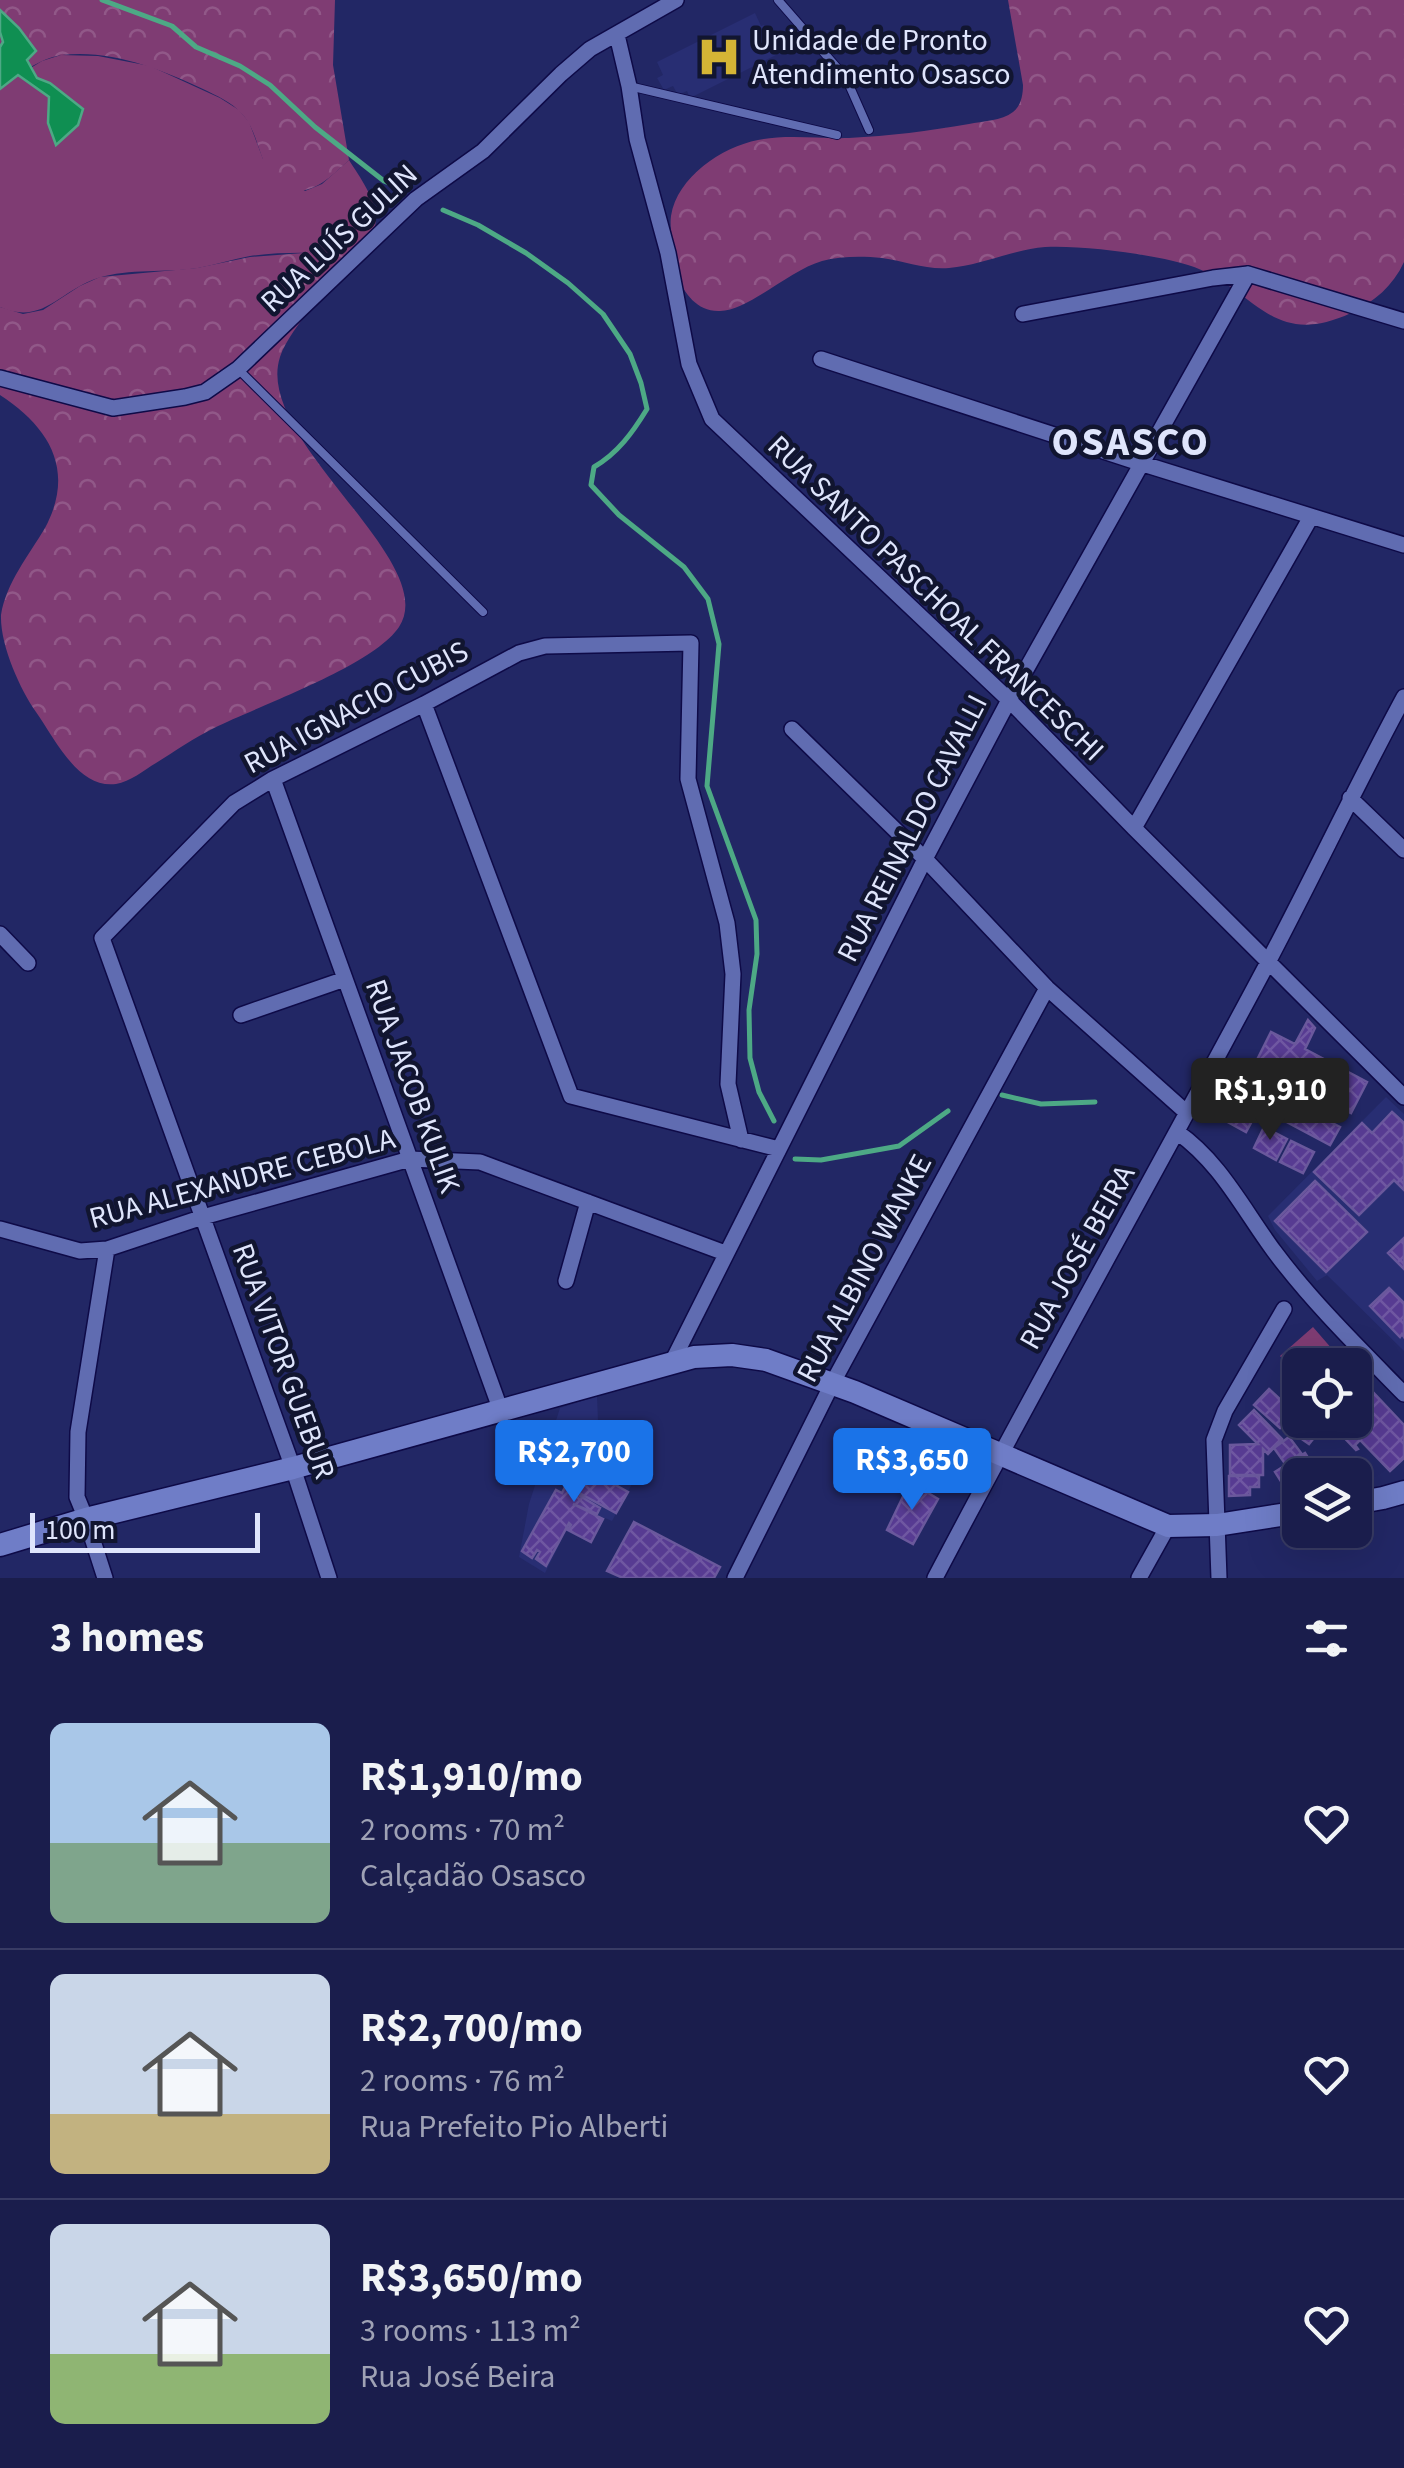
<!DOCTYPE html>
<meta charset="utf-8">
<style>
:root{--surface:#1a1d4c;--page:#272a56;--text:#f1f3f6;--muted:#9fa2b5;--line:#383b64;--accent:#1a73e8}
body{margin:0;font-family:"Source Sans 3",sans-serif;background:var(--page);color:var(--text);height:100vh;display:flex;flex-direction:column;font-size:38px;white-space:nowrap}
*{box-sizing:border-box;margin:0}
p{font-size:32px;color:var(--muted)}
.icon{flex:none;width:55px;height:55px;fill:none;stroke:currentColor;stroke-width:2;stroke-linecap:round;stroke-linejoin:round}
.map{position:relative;height:1578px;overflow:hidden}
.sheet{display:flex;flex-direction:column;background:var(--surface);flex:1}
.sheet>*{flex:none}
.fabs{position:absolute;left:1282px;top:1348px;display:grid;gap:20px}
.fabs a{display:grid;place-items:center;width:90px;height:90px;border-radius:15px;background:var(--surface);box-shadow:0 10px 40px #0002,0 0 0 2px var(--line);font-size:50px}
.scale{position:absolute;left:30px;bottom:25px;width:230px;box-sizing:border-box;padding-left:10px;border:5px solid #dfe5fc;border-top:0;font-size:28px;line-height:35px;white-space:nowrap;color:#dfe5fc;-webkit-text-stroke:8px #111530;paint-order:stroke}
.price{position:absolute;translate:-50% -85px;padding:0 22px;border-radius:10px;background:var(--accent);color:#fff;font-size:32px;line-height:65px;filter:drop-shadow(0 2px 5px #0008)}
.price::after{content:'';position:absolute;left:50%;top:60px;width:30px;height:22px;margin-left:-15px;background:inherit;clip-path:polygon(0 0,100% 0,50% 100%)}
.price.on{background:#222;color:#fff}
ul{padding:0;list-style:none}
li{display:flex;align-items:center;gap:30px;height:250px;padding:0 50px}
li+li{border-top:2px solid var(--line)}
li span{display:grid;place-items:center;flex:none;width:280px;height:200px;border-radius:15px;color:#555}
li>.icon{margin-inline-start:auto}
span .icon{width:120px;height:120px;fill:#fffc;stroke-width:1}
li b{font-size:42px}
h2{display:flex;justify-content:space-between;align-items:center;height:120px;padding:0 50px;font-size:42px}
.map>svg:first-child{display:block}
</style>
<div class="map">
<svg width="1404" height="1578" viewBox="0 0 1404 1578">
<defs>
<pattern id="forest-crowns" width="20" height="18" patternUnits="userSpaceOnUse" patternTransform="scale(2.5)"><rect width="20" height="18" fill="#7f3c73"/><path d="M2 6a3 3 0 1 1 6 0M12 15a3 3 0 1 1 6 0" fill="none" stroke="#915888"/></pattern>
<pattern id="building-cross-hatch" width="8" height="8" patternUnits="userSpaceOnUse" patternTransform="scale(2.5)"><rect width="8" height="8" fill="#573b92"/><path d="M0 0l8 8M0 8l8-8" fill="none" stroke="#6f57a2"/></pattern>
</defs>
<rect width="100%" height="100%" fill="#222765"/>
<path fill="#282e73" d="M755,13L761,26L764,25L771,38L775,37L782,52L690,98L687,91L678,95L673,86L664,90L657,78L663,75L657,62Z
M1386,1097L1404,1114V1351L1327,1275L1317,1281L1275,1230L1268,1216Z
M597,1396L600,1469L632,1484L612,1521L605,1518L591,1543L566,1531L545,1573L519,1557L529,1504L560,1408Z"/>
<path fill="#7f3c73" d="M61,55L98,56L150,66L220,98L239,110L249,122L263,159L305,191L322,184L349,160C362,181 385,210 372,235C369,242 363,248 358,255C322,253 287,251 250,256C233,259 215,265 198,268C165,273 130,268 98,278C60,290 43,326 0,307V87L42,61Z
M1313,1327L1346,1365H1300V1379L1280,1356Z"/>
<path fill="url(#forest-crowns)" d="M0,0H335L333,65L349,160C331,176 309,201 283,186C258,171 261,134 242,114C232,102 217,96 203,89C161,69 110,49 62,55C40,58 19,75 0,86Z
M1008,0H1404V262C1393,286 1374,302 1351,313C1269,351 1255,286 1188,265C1152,254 1082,245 1045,247C1012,250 982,265 949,268C926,270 905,261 882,258C863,256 840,256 822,261C790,270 749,310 720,311C698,312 684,294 677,275C672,263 672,251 672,238C671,231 670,223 671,216C677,177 722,147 758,140C787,134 819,139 849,138C889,136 929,131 969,124C982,121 1002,121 1013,112C1021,106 1023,95 1023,85Z
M331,251L358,255C336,281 291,325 280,357C253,440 442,561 399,627C373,666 258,706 214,728C194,738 175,751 156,763C144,770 130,782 116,784C78,789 55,739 36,712C20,689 0,645 1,615C6,583 29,555 45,528C76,470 49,427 0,395V307L23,314L43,310L80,286L100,277L197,268L250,257Z"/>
<path fill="#0f8f52" stroke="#4da985" stroke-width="2.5" d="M0,10L19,28L36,51L27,60L37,78L50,83L83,109L78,125L56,145L48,123L49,97L18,75L0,89V47L3,42L0,32Z"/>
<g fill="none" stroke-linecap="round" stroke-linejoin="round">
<path stroke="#4da985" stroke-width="5" d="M102,0L172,26L196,47L240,66L270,85L315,127L384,181L398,187
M443,210L478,225L526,253L568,283L603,314L630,354L641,383L647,409C633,432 618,453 594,467L591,485L619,515L684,567L708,599L719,644L707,786L756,920L757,954L749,1010L750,1058L759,1092L774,1121
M1002,1095L1041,1104L1095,1102
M795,1159L821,1160L899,1146L948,1111"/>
</g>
<path fill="url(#building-cross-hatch)" stroke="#6a589c" stroke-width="2.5" d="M1308,1020L1315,1028L1305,1049L1367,1082L1351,1113L1255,1064L1271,1032L1295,1044Z
M1248,1074L1271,1086L1246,1132L1224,1120Z
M1277,1094L1340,1127L1330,1145L1268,1112Z
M1392,1112L1404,1123V1190L1394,1180L1359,1215L1314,1172L1362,1123L1372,1133Z
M1264,1127L1287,1139L1276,1160L1254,1148Z
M1291,1141L1314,1152L1303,1173L1280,1162Z
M1315,1181L1367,1232L1326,1272L1275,1221Z
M1404,1238V1269L1388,1253Z
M1389,1288L1404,1303V1337L1402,1334L1400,1337L1370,1306Z
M1269,1389L1295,1413L1280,1428L1254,1405Z
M1372,1391L1404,1425V1458L1390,1471L1360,1440L1355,1445L1358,1449L1356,1450L1334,1427L1341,1420H1355V1407Z
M1254,1410L1282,1439L1268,1454L1263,1449V1475H1230V1445L1258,1444L1239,1425Z
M1307,1420L1321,1429L1309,1444L1296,1435Z
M1289,1437L1301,1453L1286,1465L1274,1448Z
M587,1447L593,1468L605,1474L603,1478L628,1492L616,1513L581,1494L580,1496L600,1508L597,1514L573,1504L603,1519L591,1542L568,1530L571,1525L569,1523L546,1566L536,1559L540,1552L537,1550L532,1558L522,1551L556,1490L562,1493L566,1485L556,1479L562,1470L558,1455Z
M1305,1453L1319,1475H1300V1491L1291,1497L1275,1472Z
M1366,1461L1370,1483L1356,1485L1353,1464Z
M1229,1476H1259V1487H1250V1495L1229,1496Z
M910,1482L938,1499L913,1544L887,1530Z
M634,1522L720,1567L714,1578H623L607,1571Z"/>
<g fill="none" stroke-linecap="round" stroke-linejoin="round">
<g stroke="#0e0a47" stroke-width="10">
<path id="lane" d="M778,0L846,78L869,130
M629,86L837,135
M238,369L483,612"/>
</g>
<g stroke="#0e0a47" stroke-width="18">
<path id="street" d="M617,35L629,86L637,139L668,253L689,364L712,419L1009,700L1134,828L1404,1097
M1023,314L1213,278L1248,274L1404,321
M821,359L1140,463L1404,545
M0,378L113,408L185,397L205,392L238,369L416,199L483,151L561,74L590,49L676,0
M424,704L571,1096L779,1149
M792,729L925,859L1047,988L1187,1113
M273,779L501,1411
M1350,798L1404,850
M1134,828L1311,517
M0,934L28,963
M241,1015L345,979
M1177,1132C1220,1162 1243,1209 1274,1251C1312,1302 1359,1348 1404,1394
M0,1229L80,1251L107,1249L203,1217L410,1159L480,1162L725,1253
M566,1281L588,1202
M671,1364L925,859L1009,700L1248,274
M105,1578L86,1519L77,1497L78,1432L107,1249
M329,1578L293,1468L102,938L234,803L273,779L424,704L519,653L545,646L691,643L688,779L727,923L733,974L728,1084L741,1140
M735,1578L832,1384L1047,988
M935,1578C1043,1372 1157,1171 1266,966C1313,877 1356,786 1404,697
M1139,1578L1168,1526
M1219,1578L1214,1440L1225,1411L1284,1309"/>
</g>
<g stroke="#0e0a47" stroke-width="25">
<path id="secondary" d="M1355,1503L1383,1498L1404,1492
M0,1545L86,1519L293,1468L694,1357L732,1355L766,1360L855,1392L1168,1526L1217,1525L1300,1512"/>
</g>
<use href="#lane" stroke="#606cb1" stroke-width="8"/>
<use href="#street" stroke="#606cb1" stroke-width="15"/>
<use href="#secondary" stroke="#6f7dc7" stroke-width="22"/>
</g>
<defs>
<g id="hospital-bare" transform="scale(3.45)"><path d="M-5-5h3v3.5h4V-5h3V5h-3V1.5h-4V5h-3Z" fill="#d5b535" stroke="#111530" stroke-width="2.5" paint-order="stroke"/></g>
</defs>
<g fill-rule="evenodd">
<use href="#hospital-bare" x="719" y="57"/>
</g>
<g text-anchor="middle" stroke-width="9" stroke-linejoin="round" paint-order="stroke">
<g font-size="30" fill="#dfe5fc" stroke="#111530" text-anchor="start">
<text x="752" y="50">Unidade de Pronto<tspan x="752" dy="34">Atendimento Osasco</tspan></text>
</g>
<g font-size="30" fill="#dfe5fc" stroke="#111530">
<text transform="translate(339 238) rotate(-43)" y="10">RUA LUÍS GULIN</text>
<text transform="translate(936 598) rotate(44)" y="10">RUA SANTO PASCHOAL FRANCESCHI</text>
<text transform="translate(356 707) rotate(-28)" y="10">RUA IGNACIO CUBIS</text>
<text transform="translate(912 828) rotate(-63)" y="10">RUA REINALDO CAVALLI</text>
<text transform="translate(413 1086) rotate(70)" y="10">RUA JACOB KULIK</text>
<text transform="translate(242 1178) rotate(-15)" y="10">RUA ALEXANDRE CEBOLA</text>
<text transform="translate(1077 1257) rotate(-61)" y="10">RUA JOSÉ BEIRA</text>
<text transform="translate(864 1268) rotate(-62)" y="10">RUA ALBINO WANKE</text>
<text transform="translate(284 1361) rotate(70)" y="10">RUA VITOR GUEBUR</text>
</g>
<g font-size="40" font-weight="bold" letter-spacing="2.5" fill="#dfe5fc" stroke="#111530">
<text x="1131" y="455">OSASCO</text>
</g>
</g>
</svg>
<div class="fabs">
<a><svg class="icon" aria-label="locate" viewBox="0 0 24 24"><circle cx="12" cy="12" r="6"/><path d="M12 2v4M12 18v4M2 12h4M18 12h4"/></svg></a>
<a><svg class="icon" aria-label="layers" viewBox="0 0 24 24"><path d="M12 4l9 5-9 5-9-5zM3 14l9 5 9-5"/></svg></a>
</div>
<div class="scale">100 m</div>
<b class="price on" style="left:1270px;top:1143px">R$1,910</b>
<b class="price" style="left:574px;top:1505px">R$2,700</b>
<b class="price" style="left:912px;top:1513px">R$3,650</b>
</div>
<section class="sheet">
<h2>3 homes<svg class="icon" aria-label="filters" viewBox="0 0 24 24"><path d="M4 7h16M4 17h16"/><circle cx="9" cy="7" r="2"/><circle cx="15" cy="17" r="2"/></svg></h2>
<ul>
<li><span style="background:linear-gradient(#a9c7e8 60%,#7fa58c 0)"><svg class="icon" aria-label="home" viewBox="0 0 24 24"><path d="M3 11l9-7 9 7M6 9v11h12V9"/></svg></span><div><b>R$1,910/mo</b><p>2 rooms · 70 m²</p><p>Calçadão Osasco</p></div><svg class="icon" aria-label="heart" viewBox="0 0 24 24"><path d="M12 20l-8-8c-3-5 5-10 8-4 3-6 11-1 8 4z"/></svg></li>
<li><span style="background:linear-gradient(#c9d6e8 70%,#c2b280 0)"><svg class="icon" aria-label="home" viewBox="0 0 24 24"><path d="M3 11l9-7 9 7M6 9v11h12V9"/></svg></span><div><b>R$2,700/mo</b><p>2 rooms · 76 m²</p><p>Rua Prefeito Pio Alberti</p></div><svg class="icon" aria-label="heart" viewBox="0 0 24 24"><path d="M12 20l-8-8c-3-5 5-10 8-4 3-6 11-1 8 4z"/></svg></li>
<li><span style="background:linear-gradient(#c9d6e8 65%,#8fb573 0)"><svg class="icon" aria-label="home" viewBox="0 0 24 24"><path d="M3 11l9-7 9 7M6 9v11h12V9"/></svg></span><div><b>R$3,650/mo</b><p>3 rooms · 113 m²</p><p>Rua José Beira</p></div><svg class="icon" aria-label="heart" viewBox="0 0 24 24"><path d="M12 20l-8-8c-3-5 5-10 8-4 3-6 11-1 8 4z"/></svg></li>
</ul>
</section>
